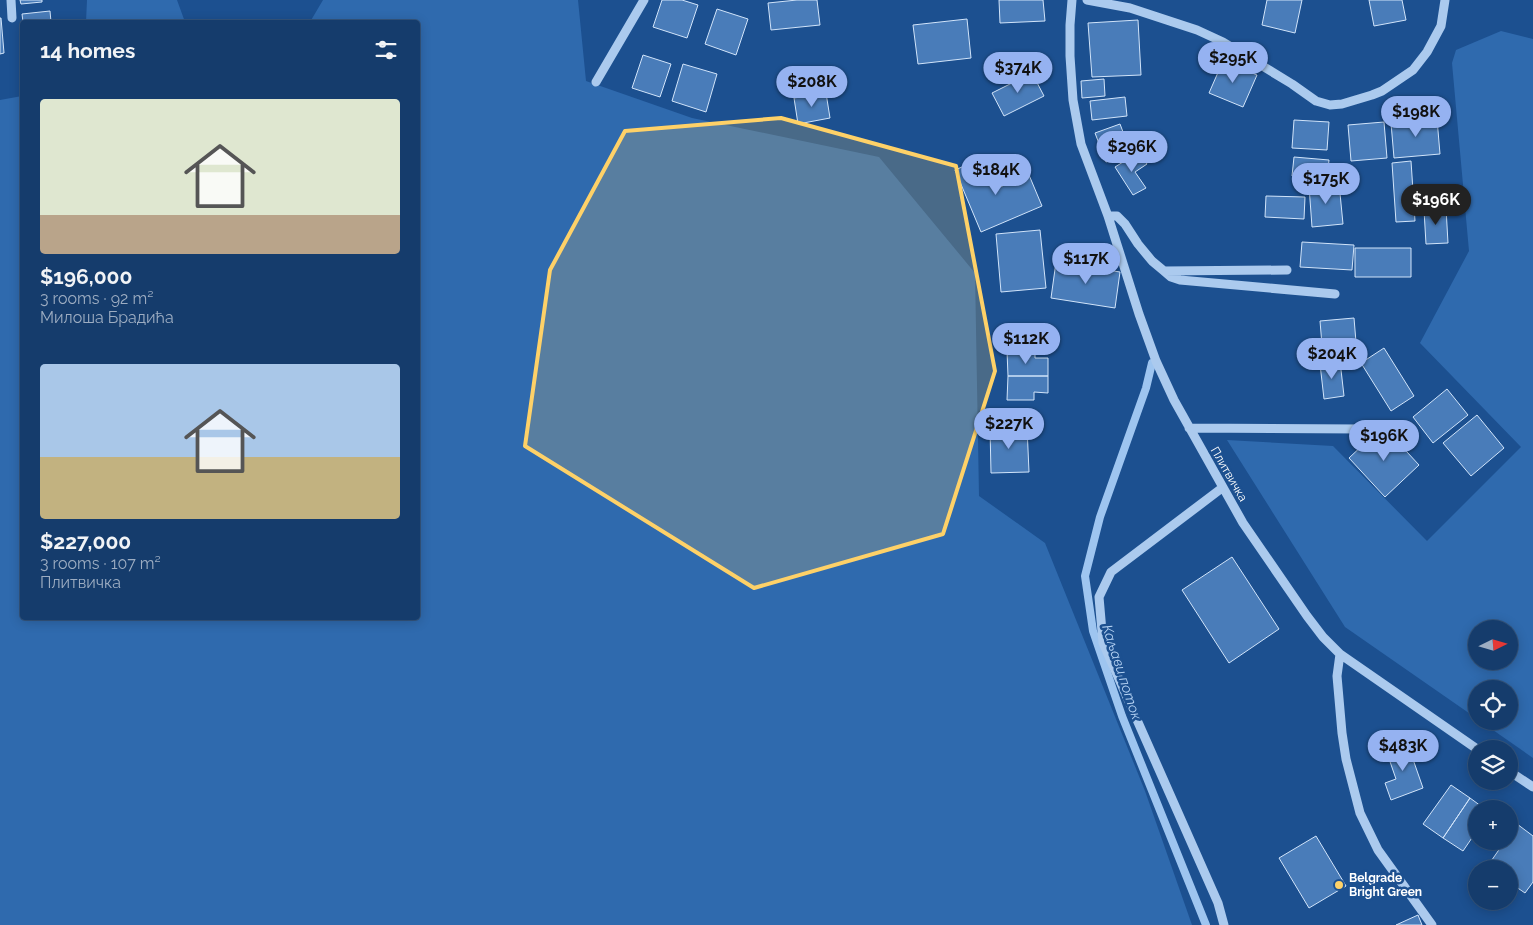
<!DOCTYPE html>
<meta charset="utf-8">
<style>
:root{--surface:#153c6c;--page:#224774;--text:#f1f3f6;--muted:#9dadc2;--line:#34567f;--accent:#95b2f1}
body{margin:0;font-family:Raleway,sans-serif;background:var(--page);color:var(--text);height:100vh;display:flex;flex-direction:column;font-size:19px;white-space:nowrap}
*{box-sizing:border-box;margin:0}
p{font-size:16px;color:var(--muted)}
.icon{flex:none;width:28px;height:28px;fill:none;stroke:currentColor;stroke-width:2;stroke-linecap:round;stroke-linejoin:round}
.map{position:relative;flex:1;overflow:hidden}
.side{position:absolute;left:20px;top:20px;width:400px;height:600px;display:flex;flex-direction:column;background:var(--surface);border-radius:5px;box-shadow:0 2px 12px #0003,0 0 0 1px var(--line)}
.side>*{flex:none}
.needle{width:32px;rotate:85deg}
.controls{position:absolute;left:1468px;top:620px;display:grid;gap:10px}
.controls a{display:grid;place-items:center;width:50px;height:50px;border-radius:50%;background:var(--surface);box-shadow:0 2px 12px #0003,0 0 0 1px var(--line);font-size:25px}
.price{position:absolute;translate:-50% -42px;padding:0 11px;border-radius:18px;background:var(--accent);color:#111;font-size:16px;line-height:32px;filter:drop-shadow(0 1px 2px #0008)}
.price::after{content:'';position:absolute;left:50%;top:30px;width:15px;height:11px;margin-left:-8px;background:inherit;clip-path:polygon(0 0,100% 0,50% 100%)}
.price.on{background:#222;color:#fff}
ul{padding:0;list-style:none}
li{display:grid;align-content:center;gap:10px;height:265px;padding:0 20px}
li span{display:grid;place-items:center;height:155px;border-radius:5px;color:#555}
li>.icon{margin-inline-start:auto}
span .icon{width:90px;height:90px;fill:#fffc;stroke-width:1}
li b{font-size:21px}
h2{display:flex;justify-content:space-between;align-items:center;height:60px;padding:0 20px;font-size:21px}
.map>svg:first-child{display:block}
</style>
<div class="map">
<svg width="1533" height="925" viewBox="0 0 1533 925">
<rect width="100%" height="100%" fill="#1c5090"/>
<path fill="#2f6aae" fill-rule="evenodd" d="M87,0H177L185,22H86Z
M323,0H578L586,81L692,118L879,157L975,273L979,496L1045,543L1145,791L1192,925H0V100L22,96V618H418V22H310Z
M1501,31L1533,39V758L1480,721H1509V689H1476V718L1345,627L1227,440L1333,446L1427,541L1521,447L1420,343L1469,251L1452,63L1456,50ZM1476,629H1509V661H1476Z"/>
<g fill="none" stroke-linecap="round" stroke-linejoin="round">
<path stroke="#9ec5f0" stroke-width="8" d="M1152,363L1146,388L1100,517L1085,576L1093,631L1122,716L1206,925"/>
</g>
<path fill="#497cb9" stroke="#d1e4fa" d="M20,0H42V2L21,4Z
M662,0H682L698,5L687,38L653,27Z
M797,0H817L820,25L771,30L768,3Z
M999,0H1043L1045,21L1000,23Z
M1267,0H1302L1295,33L1262,25Z
M1369,0H1402L1406,20L1374,26Z
M717,9L748,19L736,55L705,44Z
M50,11L51,22L64,20V22H23L22,14Z
M0,18H1L4,53L0,54Z
M967,19L971,58L918,64L913,25Z
M1138,20L1141,75L1092,77L1088,23Z
M643,55L671,64L660,97L632,88Z
M1223,61L1257,75L1243,107L1209,93Z
M683,64L717,74L706,112L672,101Z
M1032,73L1044,96L1004,116L992,93Z
M1104,79L1105,96L1082,98L1081,81Z
M826,93L830,118L798,124L794,98Z
M1125,97L1127,116L1092,120L1090,101Z
M1437,119L1440,154L1394,158L1391,123Z
M1294,120L1329,122L1327,150L1292,148Z
M1384,122L1387,158L1351,161L1348,125Z
M1120,124L1131,153L1106,162L1095,133Z
M1139,152L1147,164L1135,172L1146,188L1133,195L1115,167Z
M1294,157L1329,160L1327,179L1292,176Z
M983,158L995,189L1029,175L1042,206L981,232L955,170Z
M1411,161L1415,221L1396,222L1392,163Z
M1339,183L1343,224L1312,227L1309,186Z
M1266,196L1305,197L1304,219L1265,217Z
M1446,208L1448,243L1426,244L1424,210Z
M1040,230L1046,288L1001,292L996,234Z
M1302,242L1354,245L1352,270L1300,267Z
M1355,248H1411V277H1355Z
M1056,262L1120,272L1115,308L1051,298Z
M1354,318L1356,342L1322,345L1320,321Z
M1384,348L1414,396L1391,411L1361,363Z
M1007,351L1035,352V358H1048V376H1008Z
M1340,361L1344,396L1324,399L1320,364Z
M1008,376H1048V393L1034,392V400H1007Z
M1447,389L1468,415L1433,443L1413,417Z
M1477,415L1504,448L1471,476L1443,443Z
M1383,426L1419,465L1385,497L1349,458Z
M1027,427L1029,472L991,473L990,428Z
M1232,557L1279,629L1229,663L1182,590Z
M1407,742L1423,788L1391,800L1385,783L1396,779L1386,750Z
M1451,785L1470,798L1443,838L1423,824Z
M1470,798L1485,809H1476V832L1463,851L1443,838Z
M1517,824L1533,836V882L1525,893L1509,882V869H1489L1487,867L1505,841H1509V836Z
M1316,836L1346,886L1309,908L1279,858Z
M1418,915L1422,925H1396Z"/>
<g fill="none" stroke-linecap="round" stroke-linejoin="round">
<path stroke="#abcaee" stroke-width="9" d="M11,0L12,18
M1072,0L1070,25V56L1073,100L1081,144L1108,216L1139,314L1156,361L1174,400L1243,523L1307,616L1323,637L1340,654L1477,749
M1087,0L1130,8L1197,30L1223,42L1292,84L1316,101L1330,105L1342,104L1372,95L1382,91L1413,70L1427,52L1441,26L1445,0
M596,82L644,0
M1108,216H1117L1125,224L1138,244L1152,261L1164,271L1287,270
M1164,271L1171,277L1180,280L1335,294
M1189,428L1362,429
M1222,488L1111,572L1099,597L1103,643L1218,903L1224,925
M1340,654L1337,676L1342,733L1346,759L1360,813L1378,850L1432,925
M1509,771L1533,787"/>
</g>
<path fill="#fed168" fill-opacity="0.2" stroke="#fed168" stroke-width="4" stroke-linejoin="round" d="M781,118L956,166L995,371L943,534L754,588L525,446L550,270L625,131Z"/>
<circle fill="#fed168" stroke="#1c5090" stroke-width="2" cx="1339" cy="885" r="5"/>
<g text-anchor="middle" stroke-width="5" stroke-linejoin="round" paint-order="stroke">
<g font-size="12" fill="#fff" stroke="#1c5090">
<text transform="translate(1229 474) rotate(60)" y="4">Плитвичка</text>
</g>
<g font-size="12" font-weight="bold" fill="#fff" stroke="#1c5090" text-anchor="start">
<text x="1349" y="882">Belgrade<tspan x="1349" dy="14">Bright Green</tspan></text>
</g>
<g font-size="14" font-style="italic" fill="#b7d4f5" stroke="#1c5090">
<text transform="translate(1122 672) rotate(72)" y="5">Каљави поток</text>
</g>
</g>
</svg>
<div class="controls">
<a><svg class="needle" viewBox="-14 -14 28 28"><path d="M0-13l5 13h-10z" fill="#e53935"/><path d="M0 13l5-13h-10z" fill="#9dadc2"/></svg></a>
<a><svg class="icon" aria-label="locate" viewBox="0 0 24 24"><circle cx="12" cy="12" r="6"/><path d="M12 2v4M12 18v4M2 12h4M18 12h4"/></svg></a>
<a><svg class="icon" aria-label="layers" viewBox="0 0 24 24"><path d="M12 4l9 5-9 5-9-5zM3 14l9 5 9-5"/></svg></a>
<a>+</a>
<a>−</a>
</div>
<b class="price" style="left:1233px;top:84px">$295K</b>
<b class="price" style="left:1018px;top:94px">$374K</b>
<b class="price" style="left:812px;top:108px">$208K</b>
<b class="price" style="left:1416px;top:138px">$198K</b>
<b class="price" style="left:1132px;top:173px">$296K</b>
<b class="price" style="left:996px;top:196px">$184K</b>
<b class="price" style="left:1326px;top:205px">$175K</b>
<b class="price on" style="left:1436px;top:226px">$196K</b>
<b class="price" style="left:1086px;top:285px">$117K</b>
<b class="price" style="left:1026px;top:365px">$112K</b>
<b class="price" style="left:1332px;top:380px">$204K</b>
<b class="price" style="left:1009px;top:450px">$227K</b>
<b class="price" style="left:1384px;top:462px">$196K</b>
<b class="price" style="left:1403px;top:772px">$483K</b>
<section class="side">
<h2>14 homes<svg class="icon" aria-label="filters" viewBox="0 0 24 24"><path d="M4 7h16M4 17h16"/><circle cx="9" cy="7" r="2"/><circle cx="15" cy="17" r="2"/></svg></h2>
<ul>
<li><span style="background:linear-gradient(#dfe7d0 75%,#b9a48a 0)"><svg class="icon" aria-label="home" viewBox="0 0 24 24"><path d="M3 11l9-7 9 7M6 9v11h12V9"/></svg></span><div><b>$196,000</b><p>3 rooms · 92 m²</p><p>Милоша Брадића</p></div></li>
<li><span style="background:linear-gradient(#a9c7e8 60%,#c2b280 0)"><svg class="icon" aria-label="home" viewBox="0 0 24 24"><path d="M3 11l9-7 9 7M6 9v11h12V9"/></svg></span><div><b>$227,000</b><p>3 rooms · 107 m²</p><p>Плитвичка</p></div></li>
</ul>
</section>
</div>
